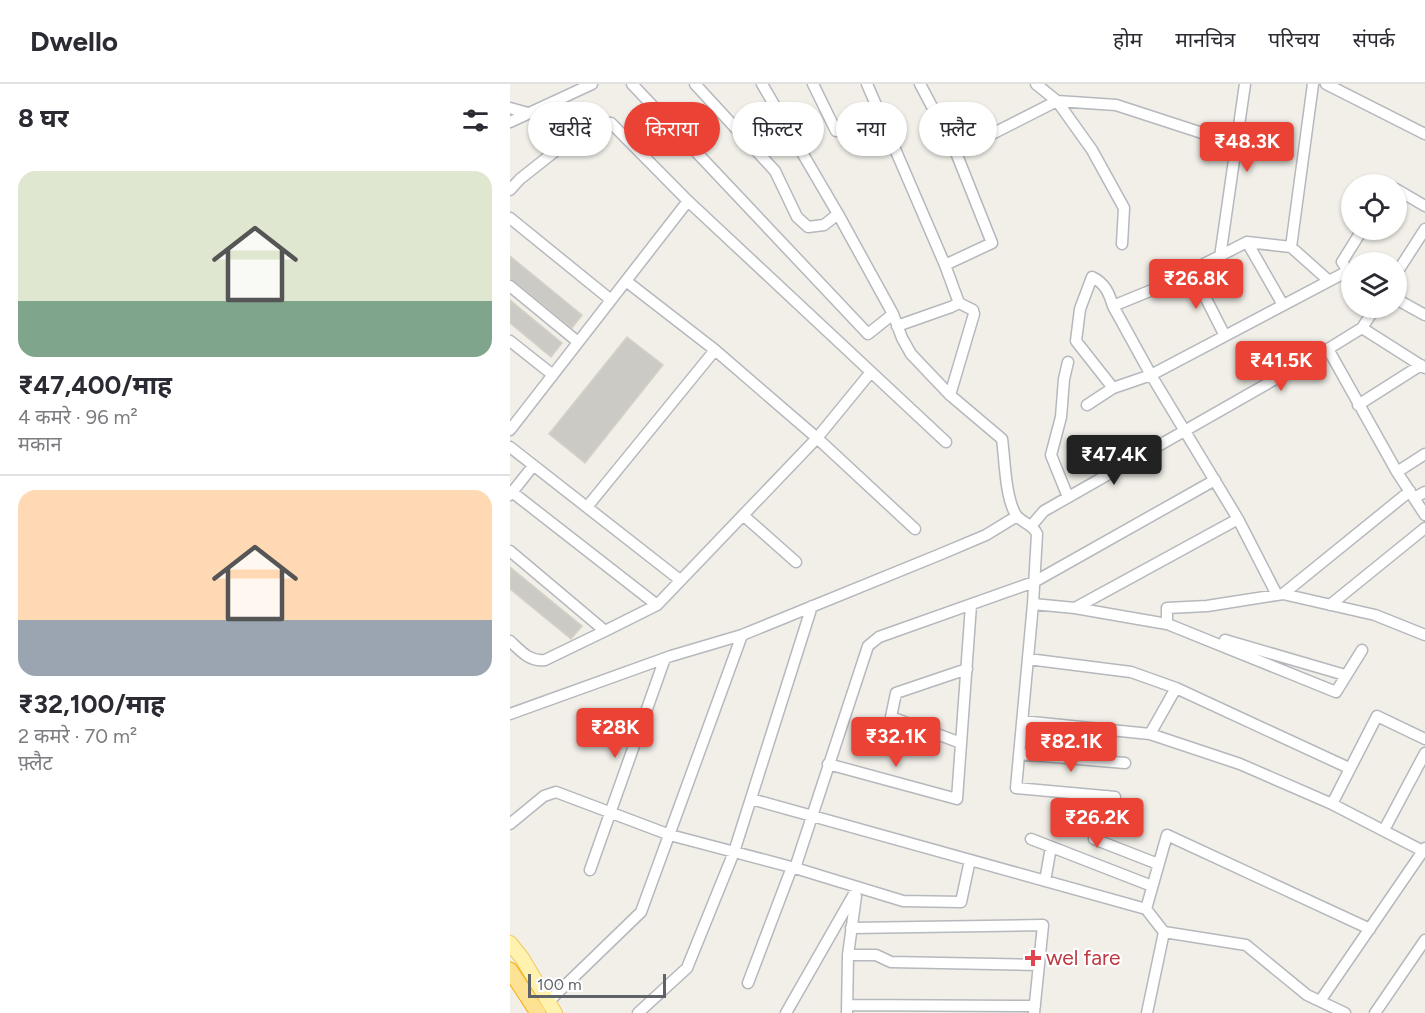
<!DOCTYPE html>
<html lang="hi">
<meta charset="utf-8">
<style>
:root{--surface:#fff;--page:#f2f2f3;--text:#2b2b33;--muted:#7c7c81;--line:#e1e1e2;--accent:#ea4335}
body{margin:0;font-family:Figtree,"Noto Sans Devanagari",sans-serif;background:var(--page);color:var(--text);height:100vh;display:flex;flex-direction:column;font-size:22px;white-space:nowrap}
*{box-sizing:border-box;margin:0}
p{font-size:20px;color:var(--muted)}
.icon{flex:none;width:33px;height:33px;fill:none;stroke:currentColor;stroke-width:2;stroke-linecap:round;stroke-linejoin:round}
.map{position:relative;flex:1;overflow:hidden}
.panel{display:flex;flex-direction:column;background:var(--surface);width:510px}
.panel>*{flex:none}
.top-card{position:absolute;left:18px;top:18px;width:570px;height:54px;display:flex;gap:12px}
.tools{position:absolute;left:831px;top:90px;display:grid;gap:12px}
.tools a{display:grid;place-items:center;width:66px;height:66px;border-radius:50%;background:var(--surface);box-shadow:0 2px 4px #0004;font-size:30px}
.scale{position:absolute;left:18px;bottom:15px;width:138px;box-sizing:border-box;padding-left:6px;border:3px solid #5f6368;border-top:0;font-size:16px;line-height:21px;white-space:nowrap;color:#5f6368;-webkit-text-stroke:4px #fff;paint-order:stroke}
.price{position:absolute;translate:-50% -51px;padding:0 14px;border-radius:6px;background:var(--accent);color:#fff;font-size:20px;line-height:39px;filter:drop-shadow(0 2px 3px #0008)}
.price::after{content:'';position:absolute;left:50%;top:36px;width:18px;height:14px;margin-left:-9px;background:inherit;clip-path:polygon(0 0,100% 0,50% 100%)}
.price.active{background:#222;color:#fff}
ul{padding:0;list-style:none}
li{display:grid;align-content:center;gap:12px;height:318px;padding:0 18px}
li+li{border-top:2px solid var(--line)}
li span{display:grid;place-items:center;height:186px;border-radius:18px;color:#555}
li>.icon{margin-inline-start:auto}
span .icon{width:108px;height:108px;fill:#fffc;stroke-width:1}
li b{font-size:26px}
h2{display:flex;justify-content:space-between;align-items:center;height:72px;padding:0 18px;font-size:26px}
.chip{padding:0 21px;border-radius:27px;background:var(--surface);box-shadow:0 2px 4px #0004;font-size:21px;line-height:54px}
.chip.active{background:var(--accent);color:#fff}
header{display:flex;align-items:center;gap:36px;box-sizing:border-box;height:84px;padding:0 30px;background:var(--surface);border-bottom:2px solid var(--line)}
header strong{font-size:28px}
nav{display:flex;gap:33px;margin-inline-start:auto;font-size:21px}
main{display:flex;flex:1;min-height:0}
.map>svg:first-child{display:block}
</style>
<header>
<strong>Dwello</strong>
<nav><a>होम</a><a>मानचित्र</a><a>परिचय</a><a>संपर्क</a></nav>
</header>
<main>
<section class="panel">
<h2>8 घर<svg class="icon" aria-label="filters" viewBox="0 0 24 24"><path d="M4 7h16M4 17h16"/><circle cx="9" cy="7" r="2"/><circle cx="15" cy="17" r="2"/></svg></h2>
<ul>
<li><span style="background:linear-gradient(#dfe7d0 70%,#7fa58c 0)"><svg class="icon" aria-label="home" viewBox="0 0 24 24"><path d="M3 11l9-7 9 7M6 9v11h12V9"/></svg></span><div><b>₹47,400/माह</b><p>4 कमरे · 96 m²</p><p>मकान</p></div></li>
<li><span style="background:linear-gradient(#ffd9b3 70%,#9aa5b1 0)"><svg class="icon" aria-label="home" viewBox="0 0 24 24"><path d="M3 11l9-7 9 7M6 9v11h12V9"/></svg></span><div><b>₹32,100/माह</b><p>2 कमरे · 70 m²</p><p>फ़्लैट</p></div></li>
</ul>
</section>
<div class="map">
<svg width="915" height="929" viewBox="0 0 915 929">
<rect width="100%" height="100%" fill="#f1efe8"/>
<path fill="#cccac5" stroke="#d6d1c6" stroke-width="1.5" d="M0,172L72,231L62,244L0,194Z
M0,216L52,259L41,273L0,239Z
M117,253L153,281L75,379L39,350Z
M0,483L72,542L61,555L0,505Z"/>
<g fill="none" stroke-linecap="round" stroke-linejoin="round">
<g stroke="#b5b8bc" stroke-width="13">
<path id="minor" d="M122,0L358,250L383,230
M185,0L265,87L287,133L298,143L314,141L328,130
M252,0L328,130L383,230L392,254L401,270L440,311L492,355C495,376 495,413 506,431C512,439 523,440 527,450L523,520L506,704L605,713
M303,0L326,47
M357,0L435,181L449,219L463,226L464,230L440,311
M410,0L445,66L482,159L435,181
M526,0L547,17L582,66L614,124L612,160
M816,0L915,50
M0,24L18,29
M0,38L82,0
M478,52L547,17L606,21L726,60
M886,105L915,122
M0,106L10,95L77,42L89,39H101L178,117
M0,134L101,216
M737,158L781,163L818,196
M781,163L803,0
M710,173L735,0
M682,187L715,252
M842,189L838,187L832,178L852,146
M886,190L915,145
M116,197L205,266L307,354L405,445
M0,202L68,258
M886,215L915,231
M387,242L441,223L449,219
M852,244L915,284
M0,257L43,291
M818,265L887,388L915,431
M558,278L554,295L551,333L541,371L558,413
M603,304L566,257L570,225L582,193C595,199 599,209 603,222
M577,321L603,304L641,291L838,187
M848,321L911,281
M0,346L178,117L436,358
M0,363L170,496
M887,388L915,370
M2,408L147,521
M0,411L23,382
M904,414L915,408
M77,423L205,266
M234,432L286,478
M521,442L534,427L818,265L852,244L865,224
M0,467L95,547L35,576C19,578 11,567 0,557
M773,510L900,407
M767,511L728,435L641,291L603,222L647,204L737,158L773,221
M523,520L565,524L657,540V524L697,522L773,510L865,531L915,551
M820,521L915,444
M565,524L728,435
M660,541L826,608L852,566
M95,547L147,521L307,354L361,288
M715,556L835,591
M518,575L621,588L666,604L839,684
M0,630L161,572L232,551L431,470L476,451L507,432
M512,637L640,650L666,604
M640,650L730,680L822,720L913,767
M451,659L381,633L386,609L457,585
M509,670L615,679
M318,680L447,715L461,521
M597,712L584,755L648,780
M241,715L636,825L657,751L860,845
M822,720L867,632L915,655
M0,740L34,712L46,708L160,751L285,784L358,562L369,553L524,498L705,396
M874,746L915,669
M521,755L642,802
M285,784L393,817L451,818L460,776
M80,786L155,574
M535,797L541,763
M636,825L654,848L637,929
M341,844L533,841L524,929
M654,848L736,861L797,911L835,929
M338,871H366L381,878L529,881
M238,899L282,783
M810,917L915,764
M38,918L131,828L232,551
M337,921L525,922
M128,929L177,884L224,768L302,522
M276,929L348,803
M337,929L338,871L346,812
M865,929L915,856"/>
</g>
<g stroke="#f2c960" stroke-width="16">
<path id="major" d="M0,859L12,874L45,929"/>
</g>
<g stroke="#f9ab00" stroke-width="17">
<path id="highway" d="M0,886L28,929"/>
</g>
<use href="#minor" stroke="#fff" stroke-width="10"/>
<use href="#major" stroke="#fff2af" stroke-width="14"/>
<use href="#highway" stroke="#fde293" stroke-width="15"/>
</g>
<path fill="#e0444e" stroke="#fff" stroke-width="2" d="M520 865h6v6h6v6h-6v6h-6v-6h-6v-6h6z"/>
<g text-anchor="middle" stroke-width="4.5" stroke-linejoin="round" paint-order="stroke">
<g font-size="21" fill="#be3a42" stroke="#fff" text-anchor="start">
<text x="536" y="881">wel fare</text>
</g>
</g>
</svg>
<div class="tools">
<a><svg class="icon" aria-label="locate" viewBox="0 0 24 24"><circle cx="12" cy="12" r="6"/><path d="M12 2v4M12 18v4M2 12h4M18 12h4"/></svg></a>
<a><svg class="icon" aria-label="layers" viewBox="0 0 24 24"><path d="M12 4l9 5-9 5-9-5zM3 14l9 5 9-5"/></svg></a>
</div>
<div class="scale">100 m</div>
<b class="price" style="left:737px;top:89px">₹48.3K</b>
<b class="price" style="left:686px;top:226px">₹26.8K</b>
<b class="price" style="left:771px;top:308px">₹41.5K</b>
<b class="price active" style="left:604px;top:402px">₹47.4K</b>
<b class="price" style="left:105px;top:675px">₹28K</b>
<b class="price" style="left:386px;top:684px">₹32.1K</b>
<b class="price" style="left:561px;top:689px">₹82.1K</b>
<b class="price" style="left:587px;top:765px">₹26.2K</b>
<div class="top-card">
<a class="chip">खरीदें</a>
<a class="chip active">किराया</a>
<a class="chip">फ़िल्टर</a>
<a class="chip">नया</a>
<a class="chip">फ़्लैट</a>
</div>
</div>
</main>
